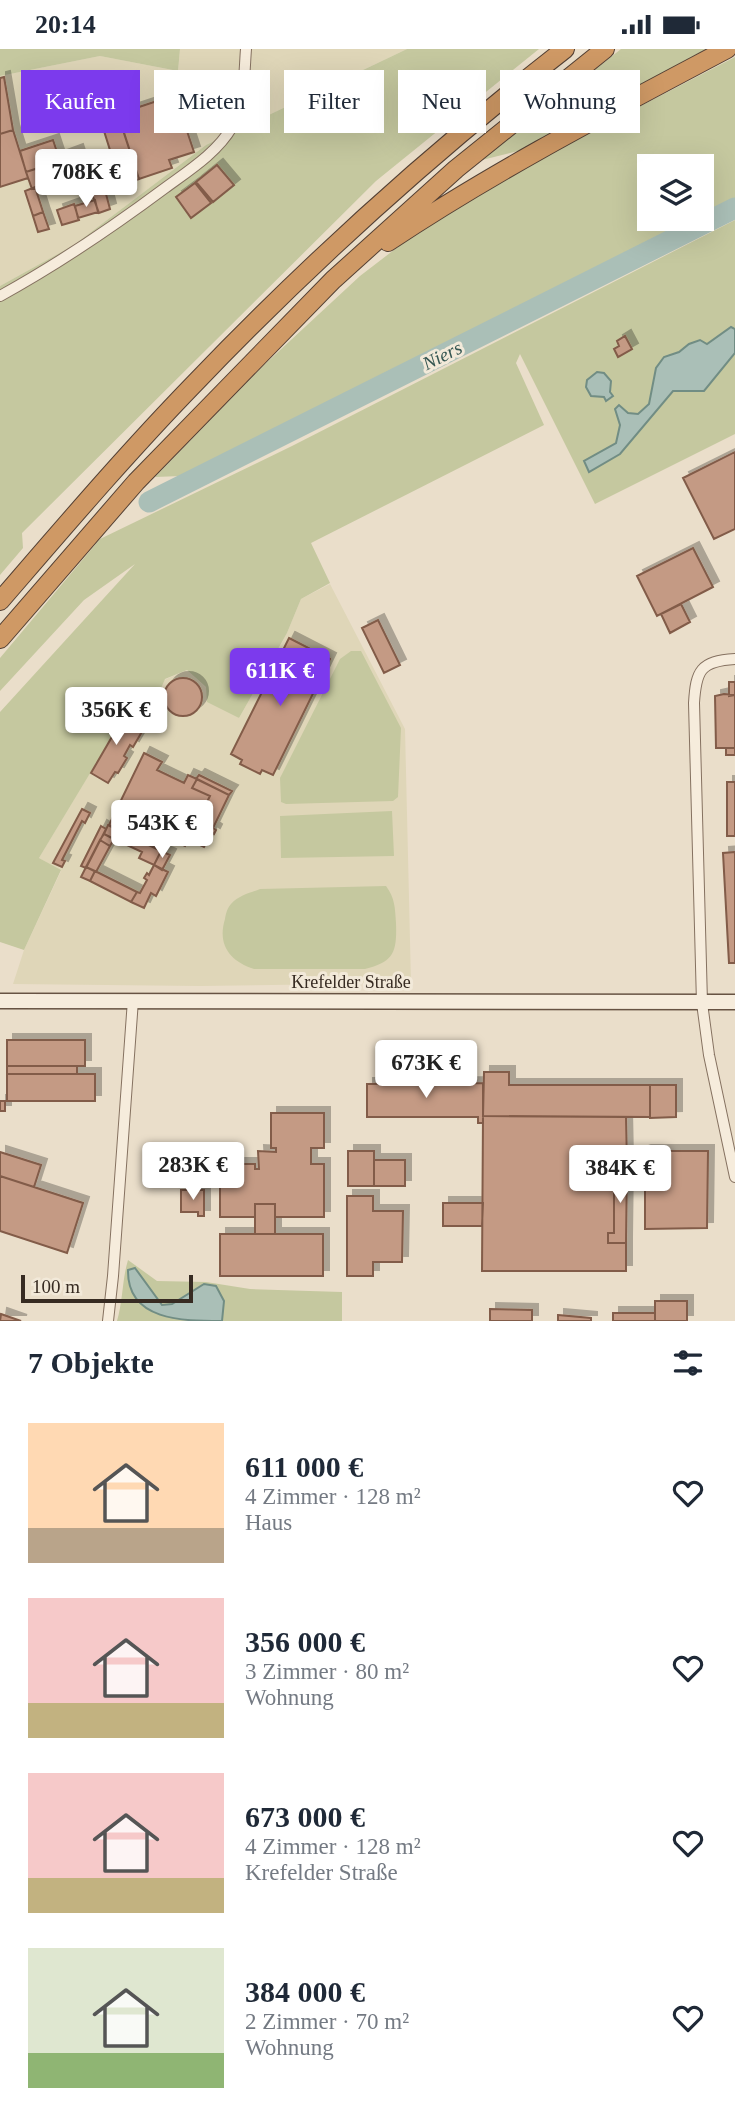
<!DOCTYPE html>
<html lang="de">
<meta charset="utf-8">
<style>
:root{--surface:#fff;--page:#f6f6f7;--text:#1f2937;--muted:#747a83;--accent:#7c3aed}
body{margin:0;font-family:Georgia,serif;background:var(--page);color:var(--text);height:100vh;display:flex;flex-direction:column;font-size:26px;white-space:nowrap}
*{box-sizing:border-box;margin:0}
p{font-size:23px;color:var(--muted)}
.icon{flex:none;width:38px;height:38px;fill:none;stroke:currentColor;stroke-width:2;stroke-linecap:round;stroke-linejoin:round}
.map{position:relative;height:1272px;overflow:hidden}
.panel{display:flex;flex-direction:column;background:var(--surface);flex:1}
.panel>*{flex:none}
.hud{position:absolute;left:21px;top:21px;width:693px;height:63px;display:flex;gap:14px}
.buttons{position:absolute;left:637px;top:105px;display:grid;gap:14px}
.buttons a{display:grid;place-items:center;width:77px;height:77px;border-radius:0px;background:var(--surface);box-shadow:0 7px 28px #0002;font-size:35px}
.scale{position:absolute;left:21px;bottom:18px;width:172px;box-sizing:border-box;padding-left:7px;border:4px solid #372b22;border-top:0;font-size:19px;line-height:24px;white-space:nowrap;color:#372b22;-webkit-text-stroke:5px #f2e9d9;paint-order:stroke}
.price{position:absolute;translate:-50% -60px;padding:0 16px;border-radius:7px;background:#fff;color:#222;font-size:23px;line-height:46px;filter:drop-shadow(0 2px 4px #0008)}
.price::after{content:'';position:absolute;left:50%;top:42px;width:21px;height:16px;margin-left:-10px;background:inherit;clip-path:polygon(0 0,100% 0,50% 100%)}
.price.current{background:var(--accent);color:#fff}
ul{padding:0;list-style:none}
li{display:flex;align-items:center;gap:21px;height:175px;padding:0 28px}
li span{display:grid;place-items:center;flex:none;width:196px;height:140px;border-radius:0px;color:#555}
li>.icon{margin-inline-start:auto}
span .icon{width:84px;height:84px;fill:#fffc;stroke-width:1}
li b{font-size:30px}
h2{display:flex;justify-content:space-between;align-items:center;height:84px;padding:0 28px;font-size:30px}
.tag{padding:0 24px;border-radius:0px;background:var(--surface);box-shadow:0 7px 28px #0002;font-size:24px;line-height:63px}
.tag.current{background:var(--accent);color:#fff}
.status{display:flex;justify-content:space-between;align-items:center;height:49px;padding:0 35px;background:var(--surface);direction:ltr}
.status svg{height:19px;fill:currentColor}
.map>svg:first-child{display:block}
</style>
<div class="status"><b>20:14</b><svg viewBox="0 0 49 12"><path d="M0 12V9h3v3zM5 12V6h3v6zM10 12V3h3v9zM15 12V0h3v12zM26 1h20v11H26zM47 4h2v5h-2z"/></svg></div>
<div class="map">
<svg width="735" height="1272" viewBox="0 0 735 1272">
<defs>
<filter id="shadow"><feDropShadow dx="6" dy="-6" stdDeviation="0" flood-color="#0004"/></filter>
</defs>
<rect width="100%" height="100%" fill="#eadeca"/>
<path fill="#dfd6b8" d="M180,0H407L206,96L74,196L0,237V27L100,7L178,22Z
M330,535L405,680L411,934L200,937L13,935L24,901L61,822L39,809L139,642L187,621L239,669L287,584L301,550Z"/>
<path fill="#c5c89f" d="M0,0H180L178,22L100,7L0,27Z
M407,0H539L376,132L22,484L23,499L0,526V237L74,196L206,96Z
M621,0H706L522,101L482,111Z
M735,8V150L702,167V117H649V170H696L267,389L181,427L155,428L264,316L360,227L429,174L554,102Z
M735,171V280L731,278L707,295H689L679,303L664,308L656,319L649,356L638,365L628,364L619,357L615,360L620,376L616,394L584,412L620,405L673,342H704L735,304V385L595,455L520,305L516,314L544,376L311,494L330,534L301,550L287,584L239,669L207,653L206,638L187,621L165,630L158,646L139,643L39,809L61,821L24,901L0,893V663L135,515L84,551L0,642V609L100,490L292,397Z
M351,602H361L401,679L398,748L393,752L286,755L281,753L280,729L340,610Z
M392,762L394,807L281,809L280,767Z
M386,837C395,849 395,859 396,874C397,903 394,913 365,920H254C230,912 217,896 225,870C226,864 227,860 231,855C239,846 250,844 260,840Z
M128,1211L157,1232L206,1233L250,1240L342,1243V1272H117C123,1252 122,1231 128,1211Z"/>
<path fill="#aabfb7" stroke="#718d84" stroke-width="2" d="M731,278L735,280V304L704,342H673L620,405L589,423L584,412L616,394L620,376L615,360L619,356L628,364L638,365L649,355L656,319L664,308L679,303L689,295L700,291L707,295Z
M597,323L604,324L611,332L610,343L613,347L606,352L604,348L591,347L586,338L587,331Z
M135,1219L162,1256L172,1255L204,1235L216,1237L224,1252L222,1272C183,1272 127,1272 128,1221Z"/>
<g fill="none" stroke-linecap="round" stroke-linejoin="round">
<path stroke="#aabfb7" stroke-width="21" d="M149,453L735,159"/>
</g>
<path fill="#c49a84" stroke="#825b48" stroke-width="2" filter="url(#shadow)" d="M4,28L13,81L0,85V29Z
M175,46L194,103L169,111L172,119L139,130L118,65Z
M116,60L139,130L121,136L99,66Z
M13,81L28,129L0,138V85Z
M53,91L60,112L26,123L20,102Z
M77,101L80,110L61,116L58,108Z
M80,110L82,120L64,126L61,116Z
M98,110L109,144L106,145L110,160L99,164L81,115Z
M60,112L65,129L32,140L26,123Z
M217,116L234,136L213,153L196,133Z
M195,134L211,154L191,169L176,148Z
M35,138L43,163L33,167L25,142Z
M95,151L98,163L78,169L75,157Z
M74,155L79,171L62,176L57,161Z
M43,163L49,180L38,183L33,167Z
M625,287L632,300L618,308L614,300L619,297L617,292Z
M735,403V480L714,490L683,429Z
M693,499L713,538L657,567L637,527Z
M681,555L690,573L670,584L661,565Z
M378,571L400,616L384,624L362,579Z
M289,589L330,610L273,726L262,721L260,725L240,715L242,711L231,705Z
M164 648a19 19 0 1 1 38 0a19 19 0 1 1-38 0Z
M729,633H735V646L729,647Z
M724,645L735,646V699H716L715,647Z
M114,664L143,681L133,698L130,696L124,707L127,709L118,724L115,723L108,734L91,724L113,686L105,681Z
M716,699H735V706H726V699Z
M144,704L162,713L157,721L184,734L188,726L197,730L192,739L210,747L190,787L184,783L182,787L174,783L164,803L109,776Z
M199,726L232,742L229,746L196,730Z
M197,730L229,746L213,779L216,781L214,785L211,783L204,798L188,790L210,747L192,739Z
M727,733H735V787H727Z
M82,760L90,764L85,774L82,772L62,811L65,812L62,818L53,814Z
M108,776L118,781L114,790L104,785Z
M101,777L106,780L86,819L81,817Z
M118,781L161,802L154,816L139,809L142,803L114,790Z
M174,783L182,787L184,783L190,787L185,797L171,790Z
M104,785L114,790L110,797L100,791Z
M100,791L110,797L96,823L86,818Z
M161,802L170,806L162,821L154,816Z
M735,803V914H729L723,804Z
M154,816L168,823L156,847L151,844L144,859L131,853L137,843L140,844L147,831L144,829L147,824L149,826Z
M86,818L95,822L90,832L81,828Z
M95,822L137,843L131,853L90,832Z
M7,991H85V1017H7Z
M7,1017H77V1025H7Z
M484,1023H509V1036H650V1068L483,1067Z
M7,1025H95V1052H7Z
M483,1034V1074H478V1068H367V1035Z
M650,1036H676V1068L650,1069Z
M0,1052H5V1062H0Z
M271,1064H324V1099H311V1115H324V1168H275V1155H255V1168H220V1115H255V1120H259L258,1102L276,1103V1099H271Z
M483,1067L626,1068L627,1115H614V1184H608V1194H626V1222H482Z
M348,1102H374V1137H348Z
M645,1102H708L707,1179L645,1180V1121H627V1118H640V1104Z
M0,1103L41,1116L34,1138L0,1127Z
M374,1111H405V1137H374Z
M614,1115H627L626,1194H608V1184H614Z
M0,1127L83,1154L67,1204L0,1182Z
M181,1141H204V1167H198V1163H181Z
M347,1147H373V1162H403L402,1213H373V1227H347Z
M443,1154H483L482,1177H443Z
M255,1155H275V1185H255Z
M220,1185H323V1227H220Z
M655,1252H687V1272H655Z
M490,1260L532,1261V1272H490Z
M613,1264H655V1272H613Z
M1,1265L21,1272H0Z
M558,1266L591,1269V1272H558Z"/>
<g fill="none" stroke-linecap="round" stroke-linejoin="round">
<g stroke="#857160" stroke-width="12">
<path id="street" d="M0,247C60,214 110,180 165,139C188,122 217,104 232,78C245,55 244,25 246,0
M735,610C700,612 696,622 694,654L702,954L709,1006L735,1128
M108,1272L113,1227L133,951"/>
</g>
<g stroke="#675343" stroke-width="17">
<path id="secondary" d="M0,952L735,953"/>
</g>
<g stroke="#544034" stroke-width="20">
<path id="highway" d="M388,193C496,121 612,61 727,0
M0,552C64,478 127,404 195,334C310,214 434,102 565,0
M0,590L136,433L333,231L456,120L605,0"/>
</g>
<use href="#street" stroke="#f6ecdc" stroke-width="10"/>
<use href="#secondary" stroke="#f6ecdc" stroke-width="14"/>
<use href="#highway" stroke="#cf9965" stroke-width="18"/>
</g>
<g text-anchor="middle" stroke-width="6" stroke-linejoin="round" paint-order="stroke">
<g font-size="18" fill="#372b22" stroke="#f2e9d9">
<text x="351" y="939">Krefelder Straße</text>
</g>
<g font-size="19" font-style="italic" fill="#335551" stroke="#f2e9d9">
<text transform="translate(442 306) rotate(-27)" y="7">Niers</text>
</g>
</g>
</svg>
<div class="buttons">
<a><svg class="icon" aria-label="layers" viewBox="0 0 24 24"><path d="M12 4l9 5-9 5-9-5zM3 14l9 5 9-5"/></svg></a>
</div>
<div class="scale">100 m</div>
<b class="price" style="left:86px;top:160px">708K €</b>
<b class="price current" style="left:280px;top:659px">611K €</b>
<b class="price" style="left:116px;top:698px">356K €</b>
<b class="price" style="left:162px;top:811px">543K €</b>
<b class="price" style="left:426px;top:1051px">673K €</b>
<b class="price" style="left:193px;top:1153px">283K €</b>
<b class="price" style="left:620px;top:1156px">384K €</b>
<div class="hud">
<a class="tag current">Kaufen</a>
<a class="tag">Mieten</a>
<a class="tag">Filter</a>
<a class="tag">Neu</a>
<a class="tag">Wohnung</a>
</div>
</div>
<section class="panel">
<h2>7 Objekte<svg class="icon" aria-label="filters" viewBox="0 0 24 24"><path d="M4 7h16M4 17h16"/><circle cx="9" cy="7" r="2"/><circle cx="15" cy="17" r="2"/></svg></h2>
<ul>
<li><span style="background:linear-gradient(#ffd9b3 75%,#b9a48a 0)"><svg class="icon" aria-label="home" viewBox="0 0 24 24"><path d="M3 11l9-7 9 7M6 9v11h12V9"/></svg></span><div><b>611 000 €</b><p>4 Zimmer · 128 m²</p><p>Haus</p></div><svg class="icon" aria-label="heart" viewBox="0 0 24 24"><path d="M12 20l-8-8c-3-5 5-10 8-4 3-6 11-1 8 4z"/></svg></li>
<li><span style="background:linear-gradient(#f6c9c9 75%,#c2b280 0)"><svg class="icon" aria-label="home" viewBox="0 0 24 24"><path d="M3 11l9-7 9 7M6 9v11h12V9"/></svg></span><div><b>356 000 €</b><p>3 Zimmer · 80 m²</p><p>Wohnung</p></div><svg class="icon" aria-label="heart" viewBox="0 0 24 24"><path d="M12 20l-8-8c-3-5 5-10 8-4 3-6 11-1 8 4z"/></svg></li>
<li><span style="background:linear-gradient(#f6c9c9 75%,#c2b280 0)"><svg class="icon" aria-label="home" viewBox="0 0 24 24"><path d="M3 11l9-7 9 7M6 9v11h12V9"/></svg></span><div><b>673 000 €</b><p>4 Zimmer · 128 m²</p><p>Krefelder Straße</p></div><svg class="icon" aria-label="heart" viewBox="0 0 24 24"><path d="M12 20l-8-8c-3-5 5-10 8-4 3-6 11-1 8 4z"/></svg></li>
<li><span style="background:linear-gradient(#dfe7d0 75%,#8fb573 0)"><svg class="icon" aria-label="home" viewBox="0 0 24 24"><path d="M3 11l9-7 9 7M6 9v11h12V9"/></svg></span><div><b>384 000 €</b><p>2 Zimmer · 70 m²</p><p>Wohnung</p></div><svg class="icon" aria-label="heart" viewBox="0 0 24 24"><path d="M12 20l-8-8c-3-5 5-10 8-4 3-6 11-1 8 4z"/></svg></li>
</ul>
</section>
